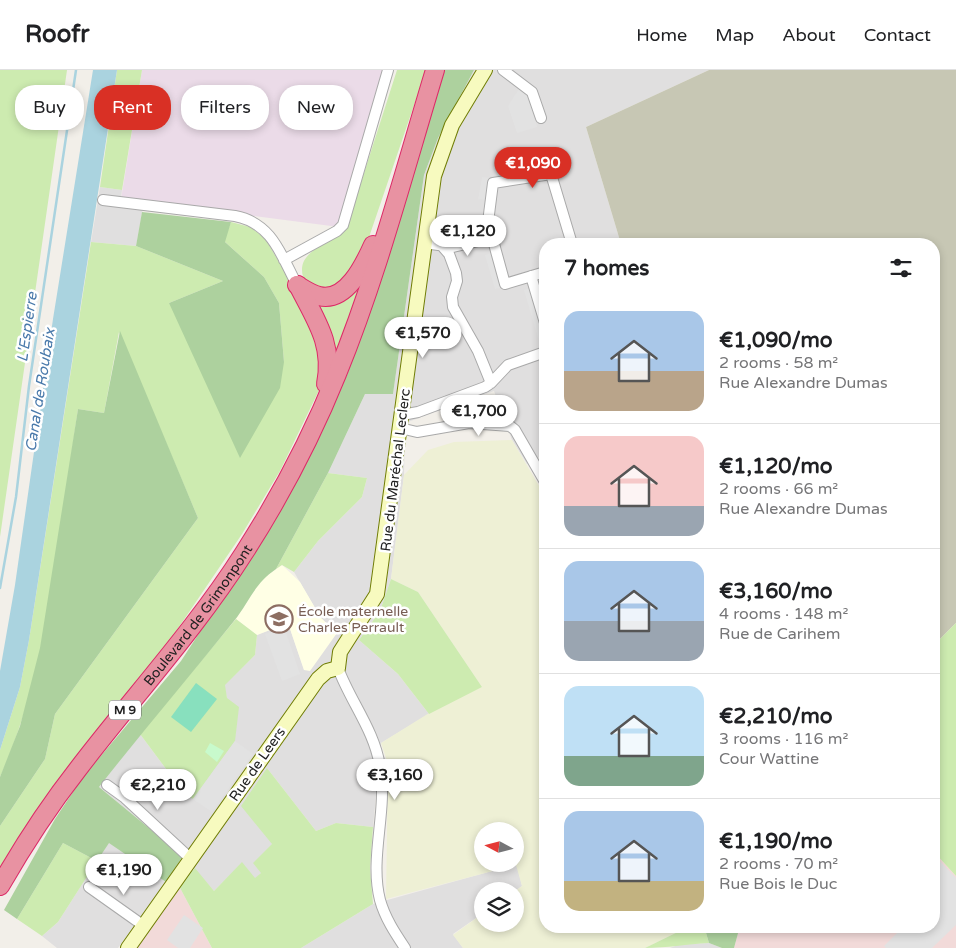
<!DOCTYPE html>
<meta charset="utf-8">
<style>
:root{--surface:#fff;--page:#f2f2f2;--text:#202124;--muted:#757577;--line:#e0e0e0;--accent:#d93025}
body{margin:0;font-family:"Varela Round",sans-serif;background:var(--page);color:var(--text);height:100vh;display:flex;flex-direction:column;font-size:19px;white-space:nowrap}
*{box-sizing:border-box;margin:0}
p{font-size:16px;color:var(--muted)}
.icon{flex:none;width:28px;height:28px;fill:none;stroke:currentColor;stroke-width:2;stroke-linecap:round;stroke-linejoin:round}
.map{position:relative;flex:1;overflow:hidden}
.sheet{position:absolute;left:539px;top:168px;width:401px;height:695px;display:flex;flex-direction:column;background:var(--surface);border-radius:20px;box-shadow:0 2px 8px #0003}
.sheet>*{flex:none}
.top-card{position:absolute;left:15px;top:15px;width:449px;height:45px;display:flex;gap:10px}
.needle{width:32px;rotate:277deg}
.fabs{position:absolute;left:474px;top:752px;display:grid;gap:10px}
.fabs a{display:grid;place-items:center;width:50px;height:50px;border-radius:50%;background:var(--surface);box-shadow:0 2px 8px #0003;font-size:25px}
.price{position:absolute;translate:-50% -42px;padding:0 11px;border-radius:18px;background:#fff;color:#222;font-size:16px;line-height:32px;filter:drop-shadow(0 1px 2px #0008)}
.price::after{content:'';position:absolute;left:50%;top:30px;width:15px;height:11px;margin-left:-8px;background:inherit;clip-path:polygon(0 0,100% 0,50% 100%)}
.price.current{background:var(--accent);color:#fff}
ul{padding:0;list-style:none}
li{display:flex;align-items:center;gap:15px;height:125px;padding:0 25px}
li+li{border-top:1px solid var(--line)}
li span{display:grid;place-items:center;flex:none;width:140px;height:100px;border-radius:15px;color:#555}
li>.icon{margin-inline-start:auto}
span .icon{width:60px;height:60px;fill:#fffc;stroke-width:1}
li b{font-size:21px}
h2{display:flex;justify-content:space-between;align-items:center;height:60px;padding:0 25px;font-size:21px}
.chip{padding:0 18px;border-radius:20px;background:var(--surface);box-shadow:0 2px 8px #0003;font-size:18px;line-height:45px}
.chip.current{background:var(--accent);color:#fff}
header{display:flex;align-items:center;gap:30px;box-sizing:border-box;height:70px;padding:0 25px;background:var(--surface);border-bottom:1px solid var(--line)}
header strong{font-size:24px}
nav{display:flex;gap:28px;margin-inline-start:auto;font-size:18px}
.map>svg:first-child{display:block}
</style>
<header>
<strong>Roofr</strong>
<nav><a>Home</a><a>Map</a><a>About</a><a>Contact</a></nav>
</header>
<div class="map">
<svg width="956" height="878" viewBox="0 0 956 878">
<rect width="100%" height="100%" fill="#f2efe9"/>
<path fill="#e0dfdf" d="M474,0H709L586,57L621,174H545V384L527,394L512,370L494,321L405,353L404,405L391,509L380,541L359,570L398,604L429,644L381,673L373,757L336,753L316,761L267,698L272,775L261,803L255,809L242,793L214,821L183,786L99,717L140,664L184,723L227,628L224,615L255,585L257,565L288,553L304,600L337,563L321,548L294,502L318,471L362,427L367,408L328,403L365,324H393L424,105L438,68Z
M100,117L122,120L121,128L144,132L136,176L91,172Z
M109,772L166,812L118,878H57L42,866L58,852Z
M517,794L522,816L515,821H482V844L453,864L463,878H301L373,834Z
M709,873L722,878H670L681,874Z"/>
<path fill="#f2dad9" d="M934,782L956,806V878H734L740,856H934Z
M179,816L212,878H136Z"/>
<path fill="#ebdbe8" d="M142,0H384L339,157L121,129Z"/>
<path fill="#ffffe5" d="M282,495L300,512L321,548L337,563L310,601L304,600L288,553L257,565L236,549L262,509Z"/>
<path fill="#c7c7b4" d="M709,0H956V553L934,575V174H621L586,57Z"/>
<path fill="#eef0d5" fill-rule="evenodd" d="M512,370L545,426V856H690L645,878H463L453,865L482,844V854H515V821L522,816L516,795L386,829L388,694L381,673L442,635L482,617L418,522L391,509L404,405L428,380L454,372ZM482,761H515V794H482Z"/>
<path fill="#cdebb0" d="M0,0H67L0,467Z
M117,0H142L122,120L100,117Z
M397,0H426L366,176L343,212L328,221L307,216C287,180 332,177 348,153Z
M231,152L250,157L265,168L305,237L320,268L323,312L280,401L242,464L166,576L52,718L0,800V756L45,689L55,644L198,448L119,262L104,343L78,339C60,458 50,597 0,707V680L20,617L29,570L91,172L136,176L223,211L169,233L284,292L279,233L264,207L224,171Z
M364,205L342,277L334,285L314,229Z
M328,403L367,408L362,427L318,471L294,502L282,495L276,499Z
M391,509L418,522L482,617L429,644L398,604L359,570L380,541Z
M236,549L257,565L255,585L225,615L227,628L239,637L235,671L193,729L184,723L140,664Z
M956,553V806L934,782V575Z
M267,698L316,761L336,753L373,757L370,798L373,834L301,878H212L179,816L195,798L214,821L242,792L255,808L261,803L253,793L272,774L241,736Z
M63,773L97,791L58,852L42,866L17,849Z
M690,856H704L709,873C687,874 667,878 645,878Z"/>
<path fill="#add19e" d="M444,0H474L438,68L424,105L393,324H365L328,403L276,499C254,514 250,531 234,551C189,607 143,661 99,717L183,786L166,812L109,773L97,791L63,773L17,849L4,840L55,749L83,707L181,591L286,430L347,305L409,119Z
M142,142L231,152L225,172L264,207L279,233L284,292L280,318L240,388L169,233L223,211L136,176Z
M120,261L198,448L55,644L45,689L0,756V707L20,656L40,578L78,339L104,343Z
M704,856H740L734,878H722L709,873Z"/>
<path fill="#c8facc" d="M210,673L224,681L217,692L205,682Z"/>
<path fill="#88e0be" d="M196,613L217,629L191,662L171,647Z"/>
<path fill="#e2e2e2" d="M519,19L528,26L537,57L517,63L508,36Z
M482,107L491,108L486,130L478,129Z
M494,182L504,217L495,219L485,185Z
M533,217L545,258V269L539,271L524,220Z
M284,557L300,604L282,611L265,564Z
M235,671L253,684L212,742L193,729Z
M934,785L956,808V855L932,878H886L884,876L904,856H934Z
M184,845L203,858L190,878H178L167,870Z"/>
<path fill="#aad3df" d="M93,0H117L29,570L20,617L0,680V601L15,515L53,249Z"/>
<g fill="none" stroke-linecap="round" stroke-linejoin="round">
<path stroke="#aad3df" stroke-width="2.5" d="M0,518L16,427L29,316L76,0"/>
<g stroke="#a9a9a9" stroke-width="12">
<path id="street" d="M503,0L532,22L541,48
M103,130L235,146C272,153 281,185 297,215
M424,173L453,177L491,168
M284,190L337,161L343,155L388,0
M545,202L505,214L488,152L493,113L551,104L572,174
M531,206L545,253
M491,313L508,295L545,282
M402,345L418,342L485,317L491,313L478,281L453,237L452,227L457,211L456,203L449,184L442,176
M400,358L417,362L469,353L510,356L515,360L545,412
M338,598C350,631 375,661 380,697C388,741 369,787 380,830C385,848 395,863 405,878
M107,715L125,728L191,789
M89,817L144,856"/>
</g>
<g stroke="#707d05" stroke-width="16">
<path id="secondary" d="M128,878L318,609L327,601L338,598L340,582L377,524L434,106L452,55L485,0"/>
</g>
<g stroke="#dc2a67" stroke-width="20">
<g id="highway">
<path d="M297,215C304,219 311,224 319,226C346,233 364,195 373,175"/>
<path d="M298,215C315,249 334,274 326,314"/>
<path id="s1" d="M0,816C23,776 49,736 78,699C133,627 195,560 244,483C280,427 312,366 337,304C377,206 404,102 435,0"/>
</g>
</g>
<use href="#street" stroke="#fff" stroke-width="10"/>
<use href="#secondary" stroke="#f7fabf" stroke-width="14"/>
<use href="#highway" stroke="#e892a2" stroke-width="18"/>
</g>
<defs>
<g id="school-ring" transform="scale(1.4375)"><circle r="9.5" fill="#fff" stroke="#8d6e63" stroke-width="1.5"/><path d="M0-5L7-2L0 1L-7-2ZM-4 1L0 2.5L4 1V4Q0 6-4 4Z" fill="#8d6e63"/></g>
</defs>
<g fill-rule="evenodd">
<use href="#school-ring" x="279" y="549"/>
</g>
<g text-anchor="middle" stroke-width="5" stroke-linejoin="round" paint-order="stroke">
<rect fill="#fff" stroke="#646464" stroke-width="1" x="109" y="630.5" width="32" height="19" rx="4"/>
<g font-size="12" font-weight="bold" fill="#222">
<text x="125" y="644">M 9</text>
</g>
<g font-size="14" fill="#222" stroke="#fff">
<text transform="translate(395 400) rotate(-83)" y="5">Rue du Maréchal Leclerc</text>
<text dy="5" stroke="none"><textPath href="#s1" startOffset="336">Boulevard de Grimonpont</textPath></text>
<text transform="translate(257 694) rotate(-55)" y="5">Rue de Leers</text>
</g>
<g font-size="14" fill="#785e54" stroke="#fff" text-anchor="start">
<text x="298" y="546">École maternelle<tspan x="298" dy="16">Charles Perrault</tspan></text>
</g>
<g font-size="15" font-style="italic" fill="#4a7aab" stroke="#fff">
<text transform="translate(27 257) rotate(-82)" y="5">L'Espierre</text>
<text transform="translate(40 320) rotate(-81)" y="5">Canal de Roubaix</text>
</g>
</g>
</svg>
<div class="fabs">
<a><svg class="needle" viewBox="-14 -14 28 28"><path d="M0-13l5 13h-10z" fill="#e53935"/><path d="M0 13l5-13h-10z" fill="#757577"/></svg></a>
<a><svg class="icon" aria-label="layers" viewBox="0 0 24 24"><path d="M12 4l9 5-9 5-9-5zM3 14l9 5 9-5"/></svg></a>
</div>
<b class="price current" style="left:533px;top:119px">€1,090</b>
<b class="price" style="left:468px;top:187px">€1,120</b>
<b class="price" style="left:423px;top:289px">€1,570</b>
<b class="price" style="left:479px;top:367px">€1,700</b>
<b class="price" style="left:395px;top:731px">€3,160</b>
<b class="price" style="left:158px;top:741px">€2,210</b>
<b class="price" style="left:124px;top:826px">€1,190</b>
<div class="top-card">
<a class="chip">Buy</a>
<a class="chip current">Rent</a>
<a class="chip">Filters</a>
<a class="chip">New</a>
</div>
<section class="sheet">
<h2>7 homes<svg class="icon" aria-label="filters" viewBox="0 0 24 24"><path d="M4 7h16M4 17h16"/><circle cx="9" cy="7" r="2"/><circle cx="15" cy="17" r="2"/></svg></h2>
<ul>
<li><span style="background:linear-gradient(#a9c7e8 60%,#b9a48a 0)"><svg class="icon" aria-label="home" viewBox="0 0 24 24"><path d="M3 11l9-7 9 7M6 9v11h12V9"/></svg></span><div><b>€1,090/mo</b><p>2 rooms · 58 m²</p><p>Rue Alexandre Dumas</p></div></li>
<li><span style="background:linear-gradient(#f6c9c9 70%,#9aa5b1 0)"><svg class="icon" aria-label="home" viewBox="0 0 24 24"><path d="M3 11l9-7 9 7M6 9v11h12V9"/></svg></span><div><b>€1,120/mo</b><p>2 rooms · 66 m²</p><p>Rue Alexandre Dumas</p></div></li>
<li><span style="background:linear-gradient(#a9c7e8 60%,#9aa5b1 0)"><svg class="icon" aria-label="home" viewBox="0 0 24 24"><path d="M3 11l9-7 9 7M6 9v11h12V9"/></svg></span><div><b>€3,160/mo</b><p>4 rooms · 148 m²</p><p>Rue de Carihem</p></div></li>
<li><span style="background:linear-gradient(#bfe0f5 70%,#7fa58c 0)"><svg class="icon" aria-label="home" viewBox="0 0 24 24"><path d="M3 11l9-7 9 7M6 9v11h12V9"/></svg></span><div><b>€2,210/mo</b><p>3 rooms · 116 m²</p><p>Cour Wattine</p></div></li>
<li><span style="background:linear-gradient(#a9c7e8 70%,#c2b280 0)"><svg class="icon" aria-label="home" viewBox="0 0 24 24"><path d="M3 11l9-7 9 7M6 9v11h12V9"/></svg></span><div><b>€1,190/mo</b><p>2 rooms · 70 m²</p><p>Rue Bois le Duc</p></div></li>
</ul>
</section>
</div>
